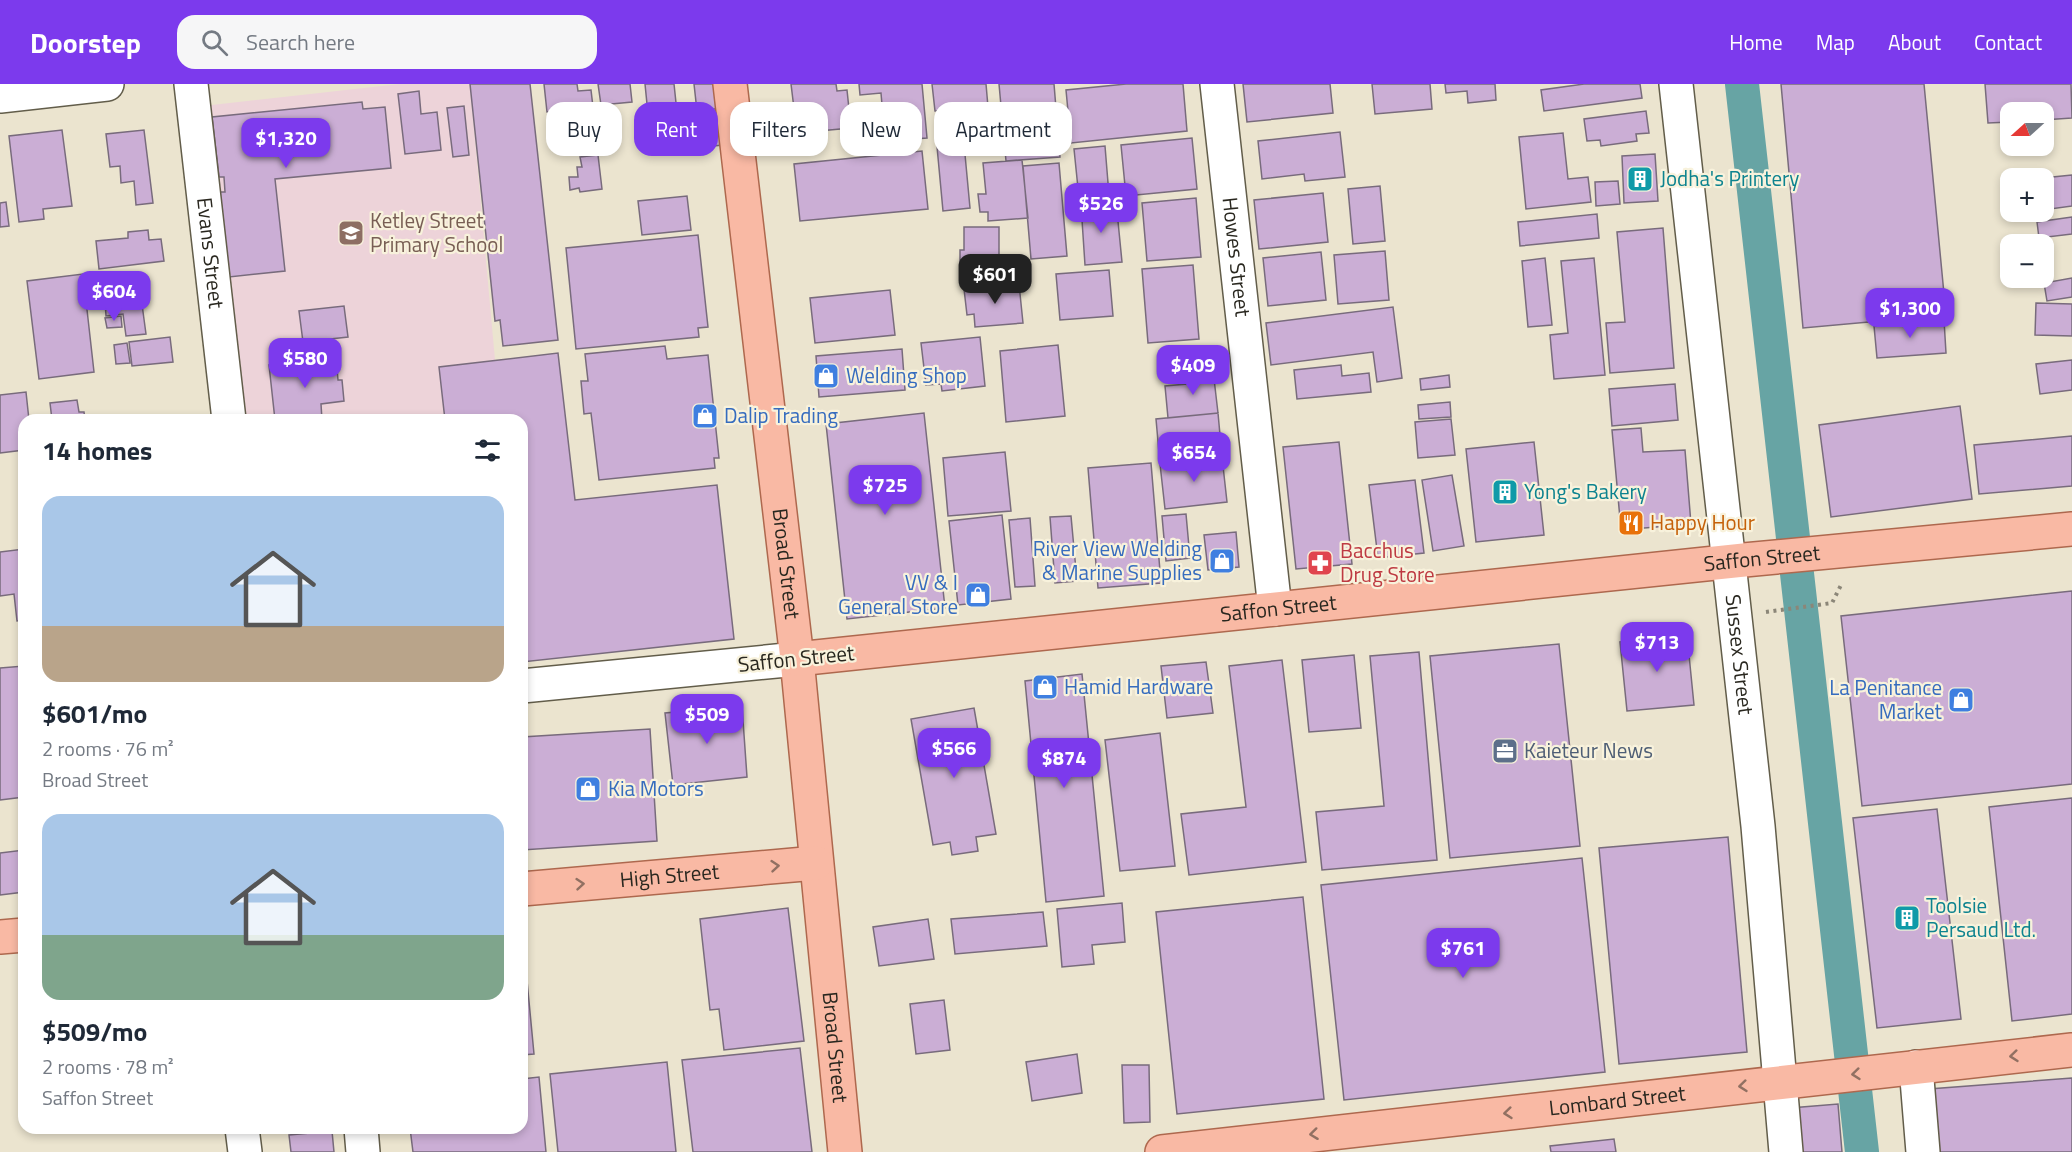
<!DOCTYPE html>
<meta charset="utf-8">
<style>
:root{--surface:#fff;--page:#f6f6f7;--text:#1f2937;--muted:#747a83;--accent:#7c3aed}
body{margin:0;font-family:"Titillium Web",sans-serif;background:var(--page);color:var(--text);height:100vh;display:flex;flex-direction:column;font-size:22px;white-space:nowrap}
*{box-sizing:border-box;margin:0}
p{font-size:20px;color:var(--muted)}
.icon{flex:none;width:33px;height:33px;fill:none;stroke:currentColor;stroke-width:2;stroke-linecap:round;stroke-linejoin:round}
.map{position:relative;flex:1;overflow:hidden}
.panel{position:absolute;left:18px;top:330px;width:510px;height:720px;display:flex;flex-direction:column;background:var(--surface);border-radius:18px;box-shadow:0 3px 9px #0003}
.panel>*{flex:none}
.top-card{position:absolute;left:546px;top:18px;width:570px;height:54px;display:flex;gap:12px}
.needle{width:39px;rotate:249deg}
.tools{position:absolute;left:2000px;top:18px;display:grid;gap:12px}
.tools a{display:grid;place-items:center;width:54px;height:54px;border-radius:12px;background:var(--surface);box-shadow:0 3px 9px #0003;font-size:30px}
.price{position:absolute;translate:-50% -51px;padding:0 14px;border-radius:12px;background:var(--accent);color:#fff;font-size:20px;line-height:39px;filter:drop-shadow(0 2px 3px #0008)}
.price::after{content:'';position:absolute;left:50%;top:36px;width:18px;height:14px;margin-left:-9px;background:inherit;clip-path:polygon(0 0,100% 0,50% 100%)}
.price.selected{background:#222;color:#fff}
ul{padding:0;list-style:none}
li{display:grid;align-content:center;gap:12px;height:318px;padding:0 24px}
li span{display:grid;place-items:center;height:186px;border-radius:18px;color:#555}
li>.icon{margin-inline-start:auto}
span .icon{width:108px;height:108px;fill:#fffc;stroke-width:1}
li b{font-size:26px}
h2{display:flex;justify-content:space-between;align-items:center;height:72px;padding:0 24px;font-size:26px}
.pill{padding:0 21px;border-radius:18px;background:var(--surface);box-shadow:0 3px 9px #0003;font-size:21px;line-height:54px}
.pill.selected{background:var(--accent);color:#fff}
header{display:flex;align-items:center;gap:36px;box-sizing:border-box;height:84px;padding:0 30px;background:var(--accent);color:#fff}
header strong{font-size:28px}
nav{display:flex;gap:33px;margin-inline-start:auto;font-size:21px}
.search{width:420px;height:54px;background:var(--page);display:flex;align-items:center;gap:15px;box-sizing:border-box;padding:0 21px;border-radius:18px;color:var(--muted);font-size:22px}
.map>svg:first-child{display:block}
</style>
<header>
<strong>Doorstep</strong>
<div class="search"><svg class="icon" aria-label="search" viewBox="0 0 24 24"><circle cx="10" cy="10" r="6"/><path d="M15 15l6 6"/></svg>Search here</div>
<nav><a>Home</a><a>Map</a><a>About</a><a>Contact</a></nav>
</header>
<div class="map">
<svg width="2072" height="1068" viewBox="0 0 2072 1068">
<rect width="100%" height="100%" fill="#ebe4cf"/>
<path fill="#edd3d9" d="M400,0H470L495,276L439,283L445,336H240L203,22Z"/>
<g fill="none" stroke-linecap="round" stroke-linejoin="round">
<path stroke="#67a4a4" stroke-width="34" d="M1742,0L1862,1068"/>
</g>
<path fill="#cbaed5" stroke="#786b7c" stroke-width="1.5" d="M470,0H530L558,256L503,262L500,236L495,237Z
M544,0H577L578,7L591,6L593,23L547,28Z
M598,0H630L632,18L601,21Z
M645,0H674L679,47L650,50Z
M694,0H720L723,24L697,27Z
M791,0H836L837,7L847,6L851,44L797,49Z
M859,0H922L927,54L885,57L881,9L860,11Z
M932,0H986L988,23L935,27Z
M999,0H1054L1060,73L1006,77Z
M1126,0H1183L1187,47L1071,59L1066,6Z
M1243,0H1330L1333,29L1247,38Z
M1372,0H1430L1432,25L1375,30Z
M1445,0H1495L1496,16L1468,19L1467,7L1446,9Z
M1584,0H1640L1642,14L1544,27L1541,6Z
M1781,0H1924L1946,231L1803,244Z
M1985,0H2071L2072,34L2043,36V28H2010V38L1988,39Z
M419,7L421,30L437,28L441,66L405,70L398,10Z
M362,18L363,25L385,23L391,84L275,95L285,187L229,193L220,108H225L224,93H219L212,33Z
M464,22L469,71L453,73L447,24Z
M1646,27L1649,49L1636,50L1637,57L1601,62L1600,56L1587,57L1584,35Z
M721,45L723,61L703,63L701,47Z
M62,46L72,122L43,125L44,135L19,138L9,52Z
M144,46L153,119L136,121L134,97L121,99L120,82L110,83L106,50Z
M1340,48L1345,93L1305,97L1304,90L1262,95L1258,57Z
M963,49L970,124L943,127L936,52Z
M1563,49L1568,95L1588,93L1591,118L1526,125L1519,53Z
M1192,54L1197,105L1126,112L1121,61Z
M1105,62L1109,111L1079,114L1074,65Z
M922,67L928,125L800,137L794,80Z
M1655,70L1658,117L1624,119L1622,72Z
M598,71L602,105L580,108L579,104L570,106L569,93H578L577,83H582L580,73Z
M1022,76L1028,134L988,137V128H980L978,110H986L983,79Z
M1059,79L1067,172L1031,175L1023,82Z
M2072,91V122L2043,126V94Z
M1618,97L1620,120L1596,122L1595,98Z
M1380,102L1385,157L1353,160L1348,105Z
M1323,109L1328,158L1259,165L1254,116Z
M687,112L691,146L642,151L638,117Z
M1196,114L1201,173L1147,177L1142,119Z
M1116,117L1122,178L1085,181L1081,121Z
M6,118L9,142L0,143V119Z
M1597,130L1599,154L1520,162L1518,138Z
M2072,133V150L2039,154L2037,138Z
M964,143H999V187L960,188V166H964Z
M1663,144L1674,284L1610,289L1606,239L1625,238L1617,148Z
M148,146L149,156L161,155L164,177L99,185L96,157L128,154V148Z
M698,151L708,243L698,244L699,253L576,265L566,164Z
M1385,167L1389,216L1338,220L1334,171Z
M1321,168L1326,216L1268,222L1263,174Z
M1545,174L1552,241L1528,243L1522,177Z
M1594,174L1605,291L1554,295L1550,251L1568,249L1561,177Z
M1193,181L1199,255L1148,259L1142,185Z
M1109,186L1113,232L1060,236L1056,190Z
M83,190L94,288L39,295L27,197Z
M2072,194V213L2047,217L2044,199Z
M1019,200L1023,239L975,243L974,230L967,231L964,205Z
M890,206L895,251L815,259L810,214Z
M141,213L146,250L126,252L123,230L106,232L105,217Z
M2036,219L2072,220V252L2035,251Z
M344,222L348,253L303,258L299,227Z
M1393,223L1402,294L1377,298L1373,268L1271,281L1266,239Z
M121,232L122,243L107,244L105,234Z
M1944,236L1946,269L1877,274L1874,242Z
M170,253L173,278L132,282L129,258Z
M980,253L985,302L942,307L941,300L926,301L921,259Z
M127,259L130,279L116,280L114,261Z
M1058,261L1065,332L1006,338L1000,267Z
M665,262L667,275L708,271L719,374H714L715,384L599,396L591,329L584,330L581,297H588L585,270Z
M902,265L905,306L819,313L816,272Z
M558,269L575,416L717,401L734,555L522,578V336H445L439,283Z
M336,274L338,296H342L344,317L321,320L322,336H275L269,281Z
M2072,276V306L2040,310L2036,280Z
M1341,281L1342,292L1369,289L1371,308L1297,315L1294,286Z
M1213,286L1218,329L1168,334L1165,302L1187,300L1186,288Z
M1449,291L1450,303L1421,306L1420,295Z
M1675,300L1678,336L1612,342L1609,305Z
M26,308L29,336H24V366L0,369V311Z
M77,316L79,328H84L85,336H52L50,319Z
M1450,318L1451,333L1419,335L1418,321Z
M1960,322L1972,415L1831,433L1819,341Z
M924,329L945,524L847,535L826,340Z
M1218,329L1222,373L1160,380L1156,335Z
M1451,335L1455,371L1418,374L1415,338Z
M1641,344L1643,368L1685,366L1691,440L1621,446L1612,346Z
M2072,352V402L1979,410L1974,361Z
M1339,358L1352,480L1296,485L1283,363Z
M1534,358L1544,451L1476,458L1466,365Z
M1005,368L1011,427L948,432L943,374Z
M1222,373L1227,418L1165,425L1160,380Z
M1151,379L1161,499L1098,504L1088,384Z
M1452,391L1464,462L1433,467L1422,396Z
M1415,396L1424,469L1378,474L1369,401Z
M1186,430L1190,474L1166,477L1162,432Z
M1002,431L1011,515L958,521L949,437Z
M1071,432L1077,497L1055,499L1050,433Z
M1030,434L1035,502L1015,503L1009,436Z
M1236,448L1239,483L1208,486L1204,451Z
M24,465V536L17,537L14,510L0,512V468Z
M2072,507V700L1862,722L1841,532Z
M1687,551L1694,621L1627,627L1620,558Z
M1559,560L1580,762L1450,774L1430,572Z
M1419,568L1437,776L1322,786L1316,728L1384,722L1370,572Z
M1354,571L1361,644L1309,648L1302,576Z
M1282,576L1306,778L1189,791L1181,730L1246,723L1229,582Z
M1206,578L1213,629L1167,634L1161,582Z
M24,582V713L0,716V584Z
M1082,590L1104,812L1046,818L1025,597Z
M742,622L747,693L673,701L665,629Z
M974,624L996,750L976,753L978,767L952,771L950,758L933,761L911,635Z
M650,645L657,757L522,766V653Z
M1160,649L1175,782L1120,787L1105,656Z
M2072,714V930L2012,937L1989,723Z
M1937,725L1961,935L1877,944L1853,734Z
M1728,753L1747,968L1619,980L1599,764Z
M24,766V808L0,811V769Z
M1582,774L1605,988L1344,1016L1321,801Z
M1303,813L1324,1015L1177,1030L1156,828Z
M1122,819L1125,858L1092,861L1094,880L1062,883L1057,825Z
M788,824L804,957L724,966L719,925L710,926L700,835Z
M1043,828L1047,862L955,870L951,835Z
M928,835L934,875L879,882L873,843Z
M522,844L534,970L522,971Z
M944,916L950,966L916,970L910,920Z
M800,964L812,1068H693L682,976Z
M1077,970L1082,1009L1032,1017L1026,978Z
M667,978L676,1068H558L550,990Z
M1122,981H1149L1150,1038L1124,1039Z
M539,993L546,1068H413L410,1044H522V995Z
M2072,994V1068H1935L1929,1005Z
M1838,1020L1842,1068H1794L1790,1024Z
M332,1047L334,1068H291L289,1051Z
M1614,1055L1616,1068H1551L1550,1062Z"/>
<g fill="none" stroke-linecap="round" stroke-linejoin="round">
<g stroke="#625d4a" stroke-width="36">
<g id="minor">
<path id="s1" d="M191,0L229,336"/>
<path id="s2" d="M1217,0L1275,525"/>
<path id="s3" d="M1676,0L1758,742L1786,1068"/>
<path d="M0,12L107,0"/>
<path d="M522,602L797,575"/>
<path d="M1916,983L1923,1068"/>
<path d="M242,1044L245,1068"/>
<path d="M361,1044L363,1068"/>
</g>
</g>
<g stroke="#ae684e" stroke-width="36">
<g id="major">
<path id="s4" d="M730,0L797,575L845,1068"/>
<path id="s5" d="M797,575L1744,476L2072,445"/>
<path id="s6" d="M522,805L816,779"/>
<path d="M0,853L24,851"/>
<path id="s7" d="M1162,1068L2072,966"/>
</g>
</g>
<path stroke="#8b8678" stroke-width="4" stroke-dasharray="3 4.5" stroke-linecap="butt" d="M1766,528L1832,519L1842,499"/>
<use href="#minor" stroke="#fff" stroke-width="33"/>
<use href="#major" stroke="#f9b9a4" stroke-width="33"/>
</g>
<defs><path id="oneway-chevron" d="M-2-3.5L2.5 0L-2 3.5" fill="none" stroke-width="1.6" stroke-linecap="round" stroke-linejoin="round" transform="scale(1.5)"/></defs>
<g stroke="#917062">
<use href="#oneway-chevron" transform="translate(775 782) rotate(-5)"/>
<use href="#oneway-chevron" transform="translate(580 800) rotate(-5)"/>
<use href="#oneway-chevron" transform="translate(2014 972) rotate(174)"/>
<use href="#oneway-chevron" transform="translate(1856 990) rotate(174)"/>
<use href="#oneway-chevron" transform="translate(1743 1002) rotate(174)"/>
<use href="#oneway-chevron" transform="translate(1508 1029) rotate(174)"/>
<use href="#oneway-chevron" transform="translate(1314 1050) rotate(173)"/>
</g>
<defs>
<g id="building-square" transform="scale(1.35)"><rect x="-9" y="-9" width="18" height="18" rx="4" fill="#0f9aa8" stroke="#f8f2dc"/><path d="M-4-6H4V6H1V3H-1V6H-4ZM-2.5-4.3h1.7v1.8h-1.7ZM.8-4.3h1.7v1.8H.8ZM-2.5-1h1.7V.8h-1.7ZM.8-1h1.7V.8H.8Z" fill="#fff"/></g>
<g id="school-square" transform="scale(1.35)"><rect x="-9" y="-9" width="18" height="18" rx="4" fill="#8d6e63" stroke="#f8f2dc"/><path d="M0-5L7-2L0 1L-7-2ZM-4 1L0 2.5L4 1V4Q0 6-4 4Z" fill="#fff"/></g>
<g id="shop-square" transform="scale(1.35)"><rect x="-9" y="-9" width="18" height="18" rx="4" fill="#3f7fe0" stroke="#f8f2dc"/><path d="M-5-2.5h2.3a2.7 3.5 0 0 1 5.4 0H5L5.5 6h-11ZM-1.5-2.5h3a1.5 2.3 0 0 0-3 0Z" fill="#fff"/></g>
<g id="restaurant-square" transform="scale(1.35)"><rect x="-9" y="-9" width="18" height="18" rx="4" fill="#e8710a" stroke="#f8f2dc"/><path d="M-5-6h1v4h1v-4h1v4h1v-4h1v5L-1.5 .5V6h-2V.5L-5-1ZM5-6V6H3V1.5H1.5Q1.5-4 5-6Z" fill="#fff"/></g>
<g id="pharmacy-square" transform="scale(1.35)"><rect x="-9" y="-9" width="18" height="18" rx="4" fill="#e0444e" stroke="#f8f2dc"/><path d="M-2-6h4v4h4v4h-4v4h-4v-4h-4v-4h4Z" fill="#fff"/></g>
<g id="office-square" transform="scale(1.35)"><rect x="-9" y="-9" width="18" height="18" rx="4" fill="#5c6f8a" stroke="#f8f2dc"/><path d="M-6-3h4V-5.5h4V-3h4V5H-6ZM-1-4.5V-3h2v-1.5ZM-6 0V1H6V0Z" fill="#fff"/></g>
</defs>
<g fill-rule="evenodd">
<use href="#building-square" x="1640" y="95"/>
<use href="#school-square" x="351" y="149"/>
<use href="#shop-square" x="826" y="292"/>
<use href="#shop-square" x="705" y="332"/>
<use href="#building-square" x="1505" y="408"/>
<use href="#restaurant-square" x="1631" y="439"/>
<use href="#shop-square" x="1222" y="477"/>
<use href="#pharmacy-square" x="1320" y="479"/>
<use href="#shop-square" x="978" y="511"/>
<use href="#shop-square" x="1045" y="603"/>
<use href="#shop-square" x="1961" y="616"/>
<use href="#office-square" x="1505" y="667"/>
<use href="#shop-square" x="588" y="705"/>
<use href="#building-square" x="1907" y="834"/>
</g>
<g text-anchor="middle" stroke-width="4.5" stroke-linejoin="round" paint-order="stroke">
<g font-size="21" fill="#0d838f" stroke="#f8f2dc" text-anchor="start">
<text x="1660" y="102">Jodha's Printery</text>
<text x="1524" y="415">Yong's Bakery</text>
<text x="1926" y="829">Toolsie<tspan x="1926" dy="24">Persaud Ltd.</tspan></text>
</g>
<g font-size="21" fill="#785e54" stroke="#f8f2dc" text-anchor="start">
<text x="370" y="144">Ketley Street<tspan x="370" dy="24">Primary School</tspan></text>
</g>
<g font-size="21" fill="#29271f" stroke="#f8f2dc">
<text dy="7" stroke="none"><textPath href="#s1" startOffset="170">Evans Street</textPath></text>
<text dy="7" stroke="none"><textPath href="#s2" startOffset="174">Howes Street</textPath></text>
<text dy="7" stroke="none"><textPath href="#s5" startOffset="970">Saffon Street</textPath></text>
<text dy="7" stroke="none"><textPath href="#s4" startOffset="483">Broad Street</textPath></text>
<text dy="7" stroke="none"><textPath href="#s5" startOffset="484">Saffon Street</textPath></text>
<text dy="7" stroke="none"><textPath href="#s3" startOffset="574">Sussex Street</textPath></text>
<text transform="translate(796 575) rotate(-6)" y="7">Saffon Street</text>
<text dy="7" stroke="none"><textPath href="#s6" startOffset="148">High Street</textPath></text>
<text dy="7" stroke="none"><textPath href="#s4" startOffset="969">Broad Street</textPath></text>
<text dy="7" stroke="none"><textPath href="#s7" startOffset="458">Lombard Street</textPath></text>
</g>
<g font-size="21" fill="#366cbe" stroke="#f8f2dc" text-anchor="start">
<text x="846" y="299">Welding Shop</text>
<text x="724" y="339">Dalip Trading</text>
<text x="1202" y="472" text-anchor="end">River View Welding<tspan x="1202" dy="24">&amp; Marine Supplies</tspan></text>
<text x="958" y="506" text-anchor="end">VV &amp; I<tspan x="958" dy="24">General Store</tspan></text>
<text x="1064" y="610">Hamid Hardware</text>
<text x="1942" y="611" text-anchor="end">La Penitance<tspan x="1942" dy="24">Market</tspan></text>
<text x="608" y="712">Kia Motors</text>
</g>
<g font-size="21" fill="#c56008" stroke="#f8f2dc" text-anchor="start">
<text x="1650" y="446">Happy Hour</text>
</g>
<g font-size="21" fill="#be3a42" stroke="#f8f2dc" text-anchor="start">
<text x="1340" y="474">Bacchus<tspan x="1340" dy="24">Drug Store</tspan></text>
</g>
<g font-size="21" fill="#4e5e75" stroke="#f8f2dc" text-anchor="start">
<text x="1524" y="674">Kaieteur News</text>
</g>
</g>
</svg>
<div class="tools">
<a><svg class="needle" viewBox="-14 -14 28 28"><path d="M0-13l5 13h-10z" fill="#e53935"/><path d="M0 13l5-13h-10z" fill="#747a83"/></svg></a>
<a>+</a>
<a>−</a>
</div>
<b class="price" style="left:286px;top:85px">$1,320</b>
<b class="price" style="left:1101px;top:150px">$526</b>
<b class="price selected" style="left:995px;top:221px">$601</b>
<b class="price" style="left:114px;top:238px">$604</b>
<b class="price" style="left:1910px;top:255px">$1,300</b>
<b class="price" style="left:305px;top:305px">$580</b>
<b class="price" style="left:1193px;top:312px">$409</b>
<b class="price" style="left:1194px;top:399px">$654</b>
<b class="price" style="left:885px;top:432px">$725</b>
<b class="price" style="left:1657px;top:589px">$713</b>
<b class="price" style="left:707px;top:661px">$509</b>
<b class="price" style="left:954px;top:695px">$566</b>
<b class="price" style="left:1064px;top:705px">$874</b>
<b class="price" style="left:1463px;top:895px">$761</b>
<div class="top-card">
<a class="pill">Buy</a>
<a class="pill selected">Rent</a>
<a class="pill">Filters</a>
<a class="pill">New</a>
<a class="pill">Apartment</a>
</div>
<section class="panel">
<h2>14 homes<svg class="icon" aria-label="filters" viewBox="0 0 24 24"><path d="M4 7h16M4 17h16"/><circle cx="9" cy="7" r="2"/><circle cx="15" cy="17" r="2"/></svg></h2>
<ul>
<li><span style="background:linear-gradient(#a9c7e8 70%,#b9a48a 0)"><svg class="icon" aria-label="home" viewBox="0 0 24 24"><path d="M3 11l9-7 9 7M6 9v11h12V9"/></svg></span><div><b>$601/mo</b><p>2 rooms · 76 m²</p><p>Broad Street</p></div></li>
<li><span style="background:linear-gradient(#a9c7e8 65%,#7fa58c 0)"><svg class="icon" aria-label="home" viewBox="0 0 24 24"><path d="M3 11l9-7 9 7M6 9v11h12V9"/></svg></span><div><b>$509/mo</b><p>2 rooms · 78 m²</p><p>Saffon Street</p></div></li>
</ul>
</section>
</div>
